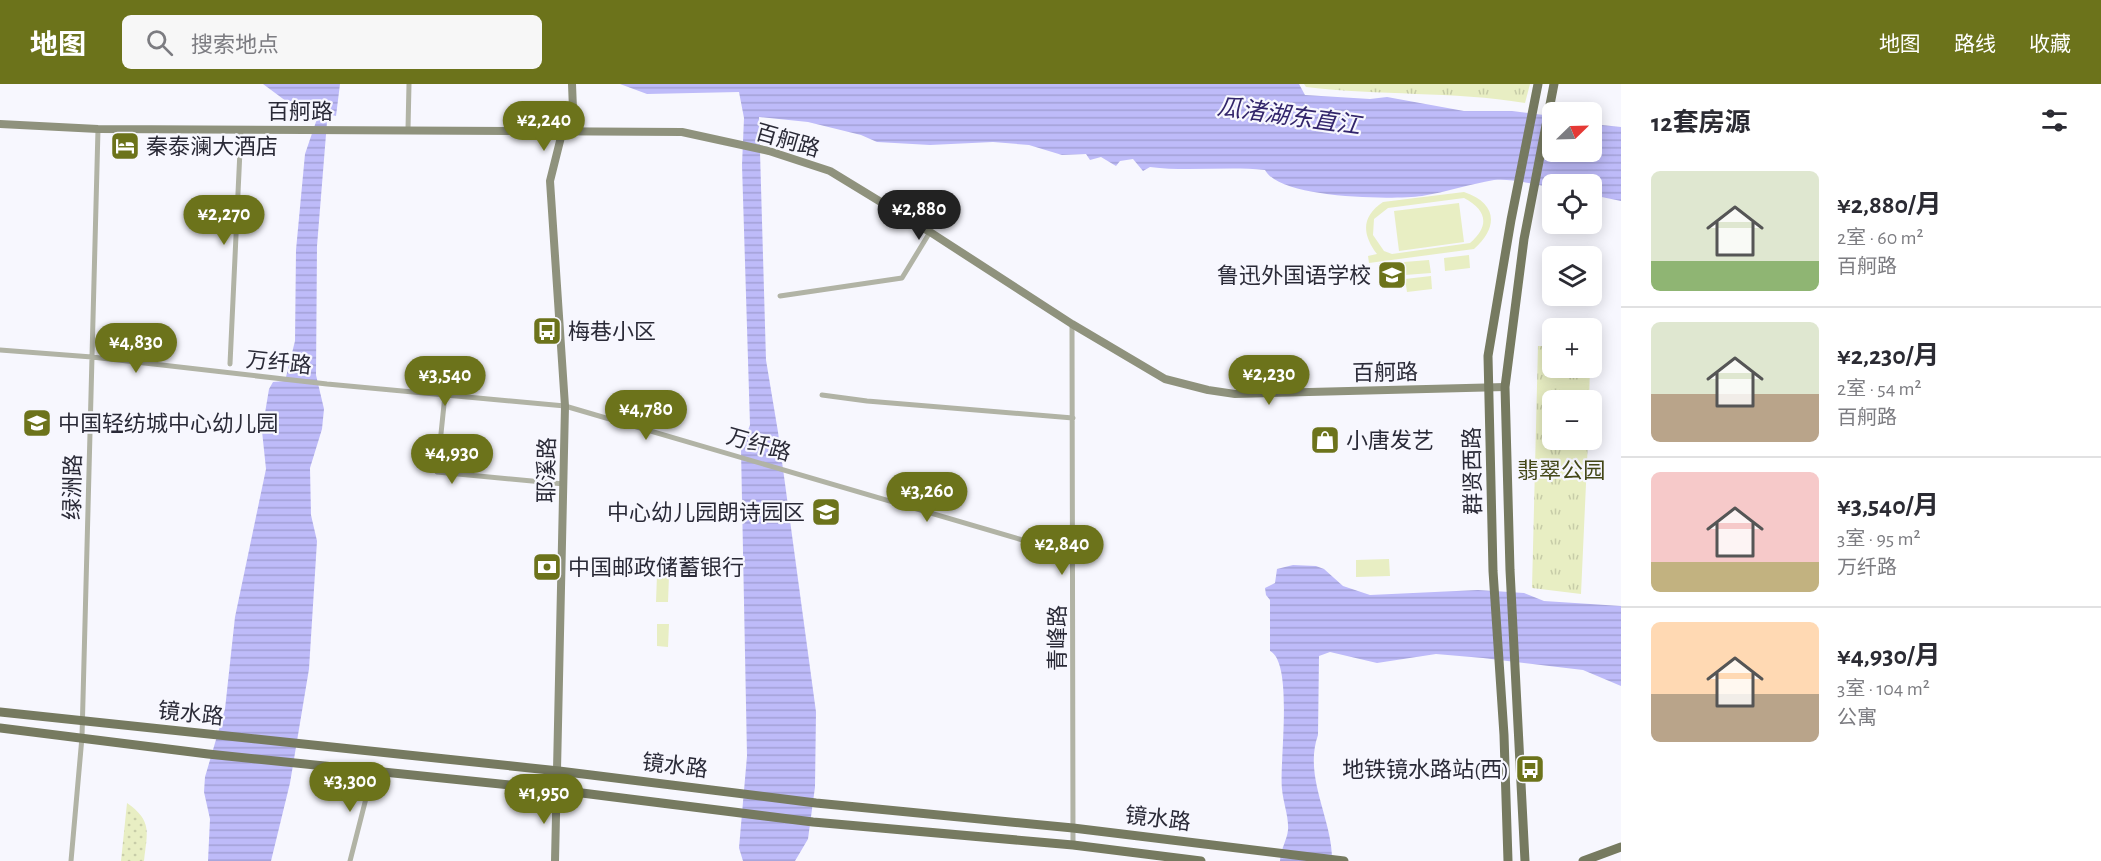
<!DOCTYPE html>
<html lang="zh">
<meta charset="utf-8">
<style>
:root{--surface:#fff;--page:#f7f7f7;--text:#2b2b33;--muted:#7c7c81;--line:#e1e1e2;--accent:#6c731b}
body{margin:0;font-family:"Alegreya Sans","Noto Sans SC",sans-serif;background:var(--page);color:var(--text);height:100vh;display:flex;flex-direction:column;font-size:22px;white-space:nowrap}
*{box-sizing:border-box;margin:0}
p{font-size:20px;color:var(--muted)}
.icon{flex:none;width:33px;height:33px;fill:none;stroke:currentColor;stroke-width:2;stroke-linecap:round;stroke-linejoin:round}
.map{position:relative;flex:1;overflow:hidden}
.panel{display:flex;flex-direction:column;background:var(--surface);width:480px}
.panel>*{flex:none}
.needle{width:39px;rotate:67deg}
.controls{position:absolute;left:1542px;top:18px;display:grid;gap:12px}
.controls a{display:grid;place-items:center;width:60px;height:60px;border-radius:9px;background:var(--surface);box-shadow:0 3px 15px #0003;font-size:30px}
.price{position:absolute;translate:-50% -51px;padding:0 14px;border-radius:21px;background:var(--accent);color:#fff;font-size:20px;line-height:39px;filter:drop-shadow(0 2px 3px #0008)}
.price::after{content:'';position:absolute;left:50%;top:36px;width:18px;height:14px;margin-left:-9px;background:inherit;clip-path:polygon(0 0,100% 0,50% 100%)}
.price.selected{background:#222;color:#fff}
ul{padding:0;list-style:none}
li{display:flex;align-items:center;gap:18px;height:150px;padding:0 30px}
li+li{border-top:2px solid var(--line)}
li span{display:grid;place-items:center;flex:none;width:168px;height:120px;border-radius:9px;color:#555}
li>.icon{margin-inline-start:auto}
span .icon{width:72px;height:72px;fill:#fffc;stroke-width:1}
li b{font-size:26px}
h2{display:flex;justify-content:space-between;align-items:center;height:72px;padding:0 30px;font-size:26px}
header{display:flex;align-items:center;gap:36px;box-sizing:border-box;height:84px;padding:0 30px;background:var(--accent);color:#fff}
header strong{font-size:28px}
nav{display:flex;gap:33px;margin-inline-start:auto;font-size:21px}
.search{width:420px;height:54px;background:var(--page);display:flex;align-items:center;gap:15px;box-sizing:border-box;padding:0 21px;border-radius:9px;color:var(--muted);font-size:22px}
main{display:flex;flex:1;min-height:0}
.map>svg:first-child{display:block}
</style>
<header>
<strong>地图</strong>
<div class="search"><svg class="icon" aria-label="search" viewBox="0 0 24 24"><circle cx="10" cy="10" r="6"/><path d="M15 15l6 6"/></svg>搜索地点</div>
<nav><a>地图</a><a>路线</a><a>收藏</a></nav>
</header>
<main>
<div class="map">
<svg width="1621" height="777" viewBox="0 0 1621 777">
<defs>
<pattern id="grass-dots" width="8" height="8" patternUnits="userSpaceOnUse" patternTransform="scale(1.5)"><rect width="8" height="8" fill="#e8eec3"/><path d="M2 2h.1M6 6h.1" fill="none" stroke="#c7cca8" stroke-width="1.8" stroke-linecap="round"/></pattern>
<pattern id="park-tufts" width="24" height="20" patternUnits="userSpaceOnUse" patternTransform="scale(1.5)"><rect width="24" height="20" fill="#e8eec3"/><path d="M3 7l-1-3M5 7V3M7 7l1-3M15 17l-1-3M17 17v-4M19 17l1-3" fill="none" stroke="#c7cca8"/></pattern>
<pattern id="water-rules" width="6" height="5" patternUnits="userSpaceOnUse" patternTransform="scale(1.5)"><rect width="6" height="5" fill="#bebbf9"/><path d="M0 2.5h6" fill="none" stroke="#a3a1d6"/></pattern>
</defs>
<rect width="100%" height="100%" fill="#f7f7fe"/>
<path fill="url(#grass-dots)" d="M127,719C153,737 147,749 144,777H121Z"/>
<path fill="url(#park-tufts)" d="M1304,0H1530L1525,19C1453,7 1379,12 1306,3Z
M1538,262H1552V284H1590L1589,316H1552V356H1588L1581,510L1532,504Z"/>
<path fill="#e8eec3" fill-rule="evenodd" d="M1464,108C1497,119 1499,143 1474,165L1369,179L1368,172L1377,170C1362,150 1361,133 1383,118ZM1464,114C1487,126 1490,142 1470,159L1392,170L1384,167L1373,151L1374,135L1388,124Z
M1459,119L1464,158L1399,167L1394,127Z
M1469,171L1470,184L1445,187L1444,174Z
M1429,176L1431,189L1405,191L1404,178Z
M1431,192L1432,205L1407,208L1405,195Z
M1389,475L1390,492L1356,493V476Z
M657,491L669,492L668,518H656Z
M657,540H669L668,563L657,562Z"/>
<path fill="url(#water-rules)" d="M263,0H340L336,32L332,31L327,38L317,162L316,291L324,325L322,345L310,384L311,431L317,457L309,585L290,699L271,777H208L210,735L204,708L205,693L225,625L235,533L266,385L262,347L269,305L273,298L285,297L295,257L296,166L305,70L320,26L290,20Z
M620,0H1299L1305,11L1370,15L1387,13L1464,27H1512L1552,32V68H1592V40L1621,43V117L1592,111V100H1552V103C1535,101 1511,94 1494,96C1470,100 1446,108 1422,112C1392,116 1280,115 1265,86C1227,82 1188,88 1150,83L1143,87L1133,75L1120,77L1116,82L1101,73L1090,76L1086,70L1062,71L1029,61L993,58L930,61L877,58L861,51L808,38L759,33L766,276L778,348L816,628L815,703L808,755L795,777H743L739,764L747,672L741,365L750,341L742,81L744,34L739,8L647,10Z
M1293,481L1316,482L1324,485L1343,502L1370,511L1478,506L1524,509L1544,517L1621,522V602L1583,586L1483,574L1436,570L1377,579L1330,568L1319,572L1318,651C1303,693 1333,736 1332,777H1280C1281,764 1287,756 1288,746C1289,733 1283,718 1282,705C1279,679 1294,579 1270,567V516L1266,511L1265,504L1275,499L1277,485Z"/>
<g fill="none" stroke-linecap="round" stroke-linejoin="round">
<path stroke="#b1b3a5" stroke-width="5" d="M408,45L409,0
M780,212L902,194L930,148
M1072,240L1073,761
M0,266L92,273L327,300L565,322L1074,471
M230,280L241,45
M445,311L437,388L564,400
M822,311L867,317L1073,334
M71,777L82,653L98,45
M350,777L373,687"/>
<path stroke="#8f927d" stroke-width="8" d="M0,40L98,45L682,48L769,67L830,87L930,148L1072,240L1165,295L1208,306L1235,310L1505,303
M555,777L565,322L550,97L563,45L573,25L572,0"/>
<path stroke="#767a60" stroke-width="9" d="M0,628L559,687L816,719L1073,744L1344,777
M0,644L208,670L558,706L813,738L1073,761L1201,777
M1508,777L1504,651L1493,487L1488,272L1511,136L1538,0
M1525,777L1510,486L1505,303L1524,155L1554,0
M1583,777L1621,763"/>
</g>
<defs>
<g id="hotel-square" transform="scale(1.5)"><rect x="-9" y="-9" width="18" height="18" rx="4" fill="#6c731b" stroke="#f7f7fe"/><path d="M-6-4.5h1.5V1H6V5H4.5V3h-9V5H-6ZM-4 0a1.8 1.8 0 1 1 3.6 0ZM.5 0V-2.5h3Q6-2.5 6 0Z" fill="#fff"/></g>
<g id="school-square" transform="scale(1.5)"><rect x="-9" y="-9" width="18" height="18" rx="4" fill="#6c731b" stroke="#f7f7fe"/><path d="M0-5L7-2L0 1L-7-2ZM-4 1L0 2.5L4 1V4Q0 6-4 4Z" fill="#fff"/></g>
<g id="bus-square" transform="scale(1.5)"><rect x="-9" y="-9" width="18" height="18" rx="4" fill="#6c731b" stroke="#f7f7fe"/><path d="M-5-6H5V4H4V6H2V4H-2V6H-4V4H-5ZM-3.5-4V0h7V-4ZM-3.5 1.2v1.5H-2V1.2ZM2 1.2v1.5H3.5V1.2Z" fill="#fff"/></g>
<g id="shop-square" transform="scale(1.5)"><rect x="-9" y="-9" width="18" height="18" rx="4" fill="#6c731b" stroke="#f7f7fe"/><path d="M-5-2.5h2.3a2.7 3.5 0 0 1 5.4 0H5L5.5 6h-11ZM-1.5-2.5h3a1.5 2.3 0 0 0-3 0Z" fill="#fff"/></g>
<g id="bank-square" transform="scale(1.5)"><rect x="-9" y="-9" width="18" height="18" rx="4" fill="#6c731b" stroke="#f7f7fe"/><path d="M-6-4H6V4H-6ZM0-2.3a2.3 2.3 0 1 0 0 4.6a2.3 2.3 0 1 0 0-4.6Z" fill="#fff"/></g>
</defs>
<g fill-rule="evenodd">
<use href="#hotel-square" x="125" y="62"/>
<use href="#school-square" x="1392" y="191"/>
<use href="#bus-square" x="547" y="247"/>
<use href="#school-square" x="37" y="339"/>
<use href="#shop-square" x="1325" y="356"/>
<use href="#school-square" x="826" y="428"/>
<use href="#bank-square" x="547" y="483"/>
<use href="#bus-square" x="1530" y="685"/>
</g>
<g text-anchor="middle" stroke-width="4.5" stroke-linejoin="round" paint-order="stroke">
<g font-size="22" fill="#2a2a37" stroke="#f7f7fe">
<text x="300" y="35">百舸路</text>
<text transform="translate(788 56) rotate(16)" y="8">百舸路</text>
<text transform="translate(279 278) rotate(6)" y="8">万纤路</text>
<text transform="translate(1385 288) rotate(-1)" y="8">百舸路</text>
<text transform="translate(759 360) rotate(16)" y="8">万纤路</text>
<text transform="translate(546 386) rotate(-89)" y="8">耶溪路</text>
<text transform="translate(1472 387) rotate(-91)" y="8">群贤西路</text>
<text transform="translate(72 403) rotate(-89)" y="8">绿洲路</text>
<text transform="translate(1057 554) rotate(-90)" y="8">青峰路</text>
<text transform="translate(191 629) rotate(6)" y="8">镜水路</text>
<text transform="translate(675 681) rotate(7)" y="8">镜水路</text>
<text transform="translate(1158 734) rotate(7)" y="8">镜水路</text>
</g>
<g font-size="22" fill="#2a2a37" stroke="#f7f7fe" text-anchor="start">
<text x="146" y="70">秦泰澜大酒店</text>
<text x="1371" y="199" text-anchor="end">鲁迅外国语学校</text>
<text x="568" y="255">梅巷小区</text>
<text x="58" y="347">中国轻纺城中心幼儿园</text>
<text x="1346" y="364">小唐发艺</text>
<text x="805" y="436" text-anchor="end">中心幼儿园朗诗园区</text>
<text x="568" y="491">中国邮政储蓄银行</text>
<text x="1509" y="693" text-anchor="end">地铁镜水路站(西)</text>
</g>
<g font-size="22" fill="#434717" stroke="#f7f7fe">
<text x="1561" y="394">翡翠公园</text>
</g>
<g font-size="24" font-style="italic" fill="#32256b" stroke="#f7f7fe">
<text transform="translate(1289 32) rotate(8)" y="8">瓜渚湖东直江</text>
</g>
</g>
</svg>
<div class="controls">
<a><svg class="needle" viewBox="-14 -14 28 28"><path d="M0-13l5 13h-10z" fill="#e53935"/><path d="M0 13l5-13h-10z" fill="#7c7c81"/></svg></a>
<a><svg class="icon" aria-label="locate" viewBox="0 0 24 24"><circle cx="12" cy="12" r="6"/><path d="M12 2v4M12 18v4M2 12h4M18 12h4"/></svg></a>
<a><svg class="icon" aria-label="layers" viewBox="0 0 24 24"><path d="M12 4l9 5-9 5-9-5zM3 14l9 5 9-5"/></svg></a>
<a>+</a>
<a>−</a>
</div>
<b class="price" style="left:544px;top:68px">¥2,240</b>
<b class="price selected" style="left:919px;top:157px">¥2,880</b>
<b class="price" style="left:224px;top:162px">¥2,270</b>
<b class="price" style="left:136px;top:290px">¥4,830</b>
<b class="price" style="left:1269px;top:322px">¥2,230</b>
<b class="price" style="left:445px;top:323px">¥3,540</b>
<b class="price" style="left:646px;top:357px">¥4,780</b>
<b class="price" style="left:452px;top:401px">¥4,930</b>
<b class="price" style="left:927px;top:439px">¥3,260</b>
<b class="price" style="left:1062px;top:492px">¥2,840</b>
<b class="price" style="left:350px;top:729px">¥3,300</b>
<b class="price" style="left:544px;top:741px">¥1,950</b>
</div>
<section class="panel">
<h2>12套房源<svg class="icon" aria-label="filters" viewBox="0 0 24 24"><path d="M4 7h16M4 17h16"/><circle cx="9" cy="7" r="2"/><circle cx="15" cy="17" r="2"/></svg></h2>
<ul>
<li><span style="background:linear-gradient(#dfe7d0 75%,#8fb573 0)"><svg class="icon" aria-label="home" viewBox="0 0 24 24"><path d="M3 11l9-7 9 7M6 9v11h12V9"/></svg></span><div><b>¥2,880/月</b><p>2室 · 60 m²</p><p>百舸路</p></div></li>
<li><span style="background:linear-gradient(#dfe7d0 60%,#b9a48a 0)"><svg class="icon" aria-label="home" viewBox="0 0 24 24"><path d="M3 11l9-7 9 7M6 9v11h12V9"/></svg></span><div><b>¥2,230/月</b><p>2室 · 54 m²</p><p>百舸路</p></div></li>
<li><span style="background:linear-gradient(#f6c9c9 75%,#c2b280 0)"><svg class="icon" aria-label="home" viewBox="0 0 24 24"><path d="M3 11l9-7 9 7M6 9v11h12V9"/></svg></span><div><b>¥3,540/月</b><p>3室 · 95 m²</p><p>万纤路</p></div></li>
<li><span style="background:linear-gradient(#ffd9b3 60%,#b9a48a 0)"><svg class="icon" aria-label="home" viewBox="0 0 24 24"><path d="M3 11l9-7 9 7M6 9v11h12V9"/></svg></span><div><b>¥4,930/月</b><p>3室 · 104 m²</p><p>公寓</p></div></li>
</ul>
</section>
</main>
